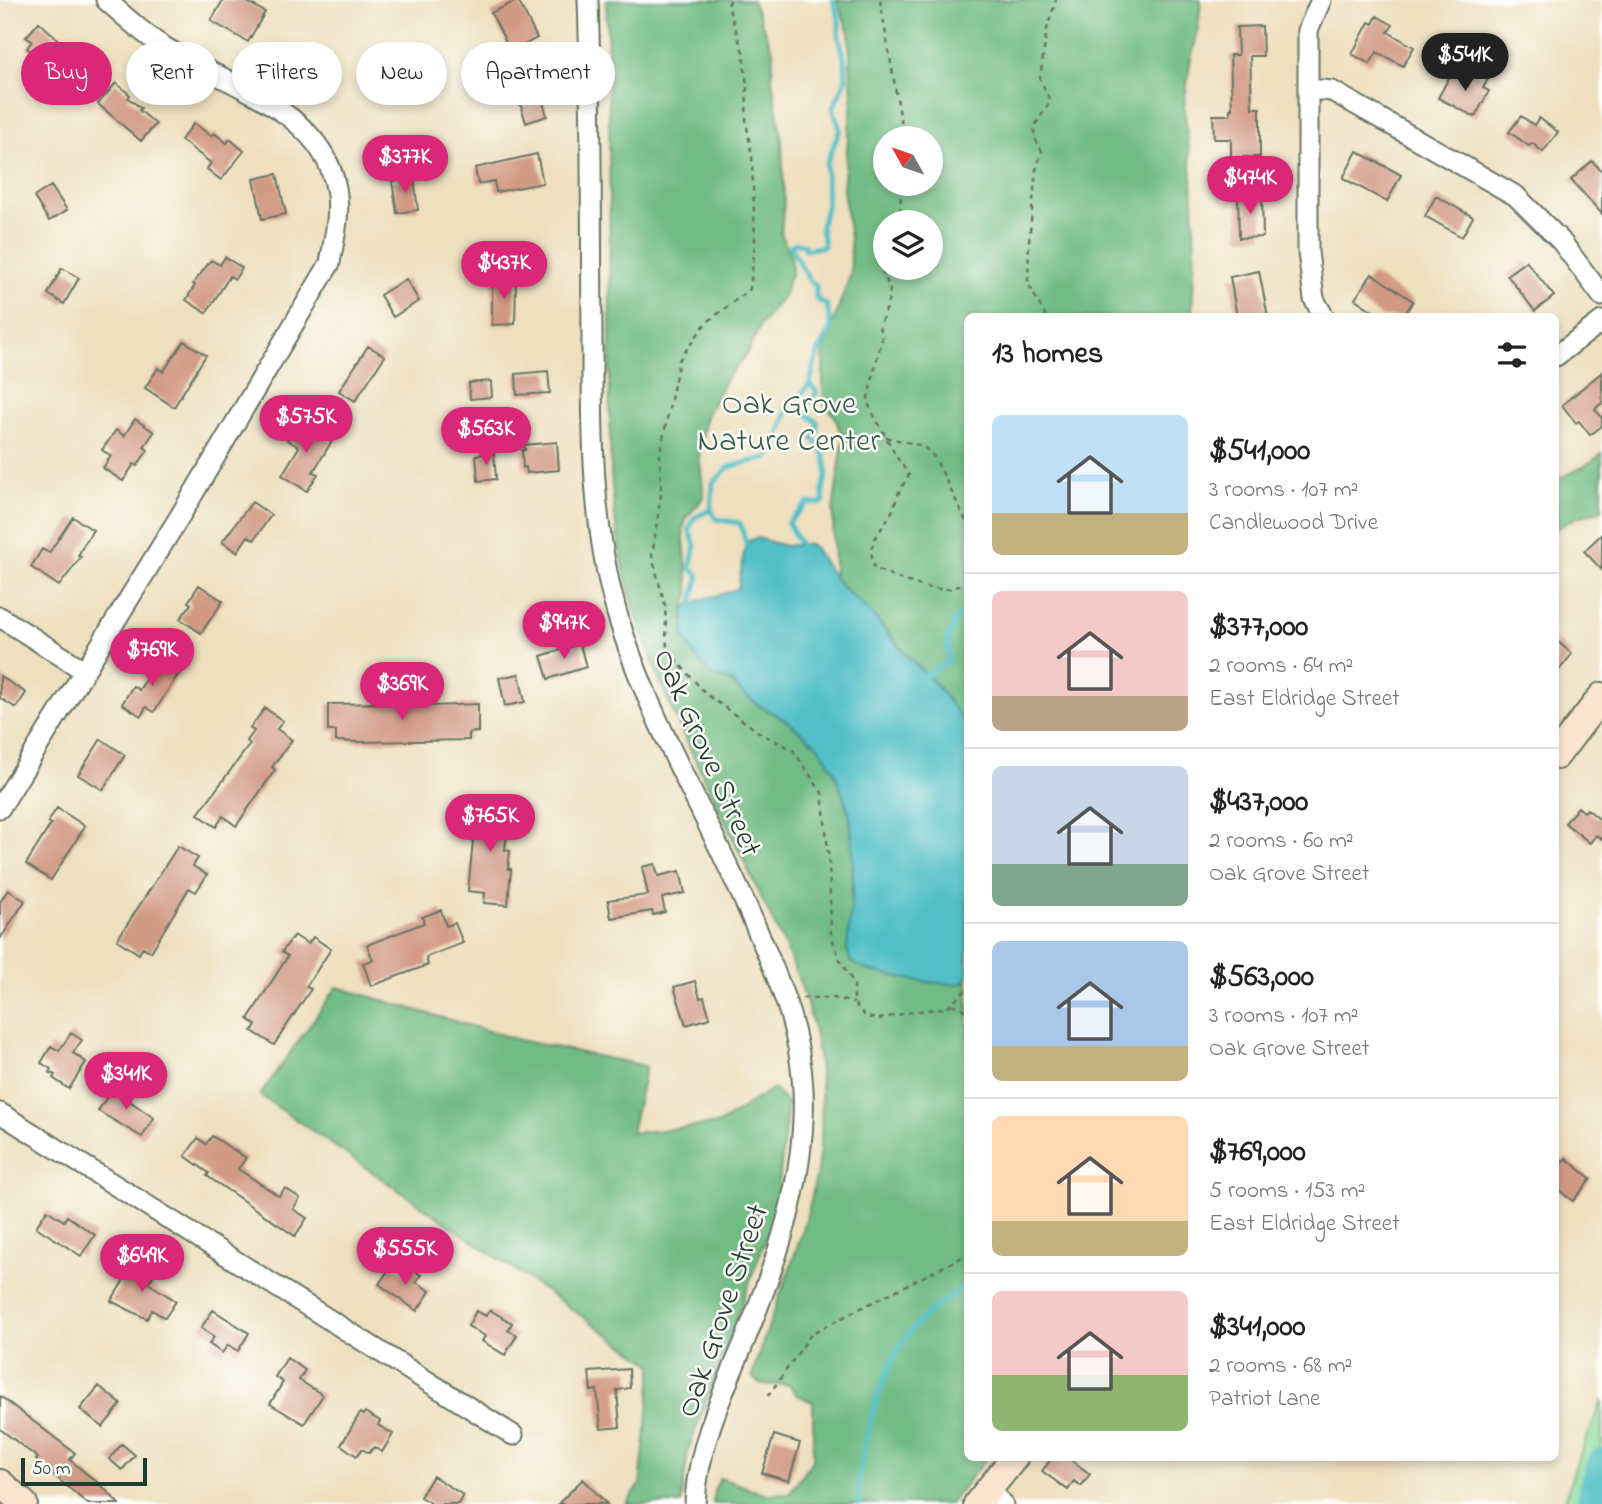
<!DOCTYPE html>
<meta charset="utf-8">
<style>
:root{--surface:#fff;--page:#f2f2f2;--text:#222;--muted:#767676;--line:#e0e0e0;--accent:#db2777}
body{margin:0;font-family:"Indie Flower",sans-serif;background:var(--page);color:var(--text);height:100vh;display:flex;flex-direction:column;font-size:26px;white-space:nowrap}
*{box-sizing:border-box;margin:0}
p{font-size:23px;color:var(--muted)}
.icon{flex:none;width:38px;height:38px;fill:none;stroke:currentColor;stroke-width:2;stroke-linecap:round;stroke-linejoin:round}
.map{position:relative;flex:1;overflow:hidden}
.panel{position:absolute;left:964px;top:313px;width:595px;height:1148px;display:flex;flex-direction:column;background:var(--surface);border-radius:10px;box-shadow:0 4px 10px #0003}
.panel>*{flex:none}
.top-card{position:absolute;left:21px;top:42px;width:665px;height:63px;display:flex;gap:14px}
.needle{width:46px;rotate:310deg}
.fabs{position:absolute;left:873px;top:126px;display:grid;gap:14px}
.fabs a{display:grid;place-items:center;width:70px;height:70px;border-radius:50%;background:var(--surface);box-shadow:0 4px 10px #0003;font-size:35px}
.scale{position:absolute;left:21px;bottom:18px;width:126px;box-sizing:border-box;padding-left:7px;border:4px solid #1f3d34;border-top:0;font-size:19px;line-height:24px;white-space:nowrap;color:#1f3d34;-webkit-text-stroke:5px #fdfcf7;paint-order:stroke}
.price{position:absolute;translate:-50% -60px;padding:0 16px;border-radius:24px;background:var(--accent);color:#fff;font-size:23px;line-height:46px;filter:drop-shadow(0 2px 4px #0008)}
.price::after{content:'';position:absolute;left:50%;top:42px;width:21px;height:16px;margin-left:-10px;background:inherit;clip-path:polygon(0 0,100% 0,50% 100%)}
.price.on{background:#222;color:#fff}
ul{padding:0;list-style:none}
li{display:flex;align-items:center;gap:21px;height:175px;padding:0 28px}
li+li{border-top:2px solid var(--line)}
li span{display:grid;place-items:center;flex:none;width:196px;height:140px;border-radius:10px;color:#555}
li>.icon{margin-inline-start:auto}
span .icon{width:84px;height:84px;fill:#fffc;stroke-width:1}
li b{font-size:30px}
h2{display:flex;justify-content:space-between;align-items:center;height:84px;padding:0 28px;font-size:30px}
.tag{padding:0 24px;border-radius:32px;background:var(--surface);box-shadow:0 4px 10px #0003;font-size:24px;line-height:63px}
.tag.on{background:var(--accent);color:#fff}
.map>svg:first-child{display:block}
</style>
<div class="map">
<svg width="1602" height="1504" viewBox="0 0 1602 1504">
<rect width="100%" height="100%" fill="#fdfcf7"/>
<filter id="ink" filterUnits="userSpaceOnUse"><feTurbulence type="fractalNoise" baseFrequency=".0143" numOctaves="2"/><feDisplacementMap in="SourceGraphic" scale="14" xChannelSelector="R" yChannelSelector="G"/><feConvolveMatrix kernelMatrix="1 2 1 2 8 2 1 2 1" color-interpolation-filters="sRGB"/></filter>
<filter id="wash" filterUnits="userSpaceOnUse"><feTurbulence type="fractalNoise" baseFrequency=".00686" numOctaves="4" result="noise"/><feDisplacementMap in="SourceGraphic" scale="28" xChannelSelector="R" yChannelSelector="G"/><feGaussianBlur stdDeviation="1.57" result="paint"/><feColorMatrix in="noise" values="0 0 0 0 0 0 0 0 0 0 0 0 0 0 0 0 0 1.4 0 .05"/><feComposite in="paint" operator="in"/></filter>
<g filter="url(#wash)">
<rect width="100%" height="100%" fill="#eedfbe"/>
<path fill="#8cdd9d" stroke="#568d68" stroke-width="2" d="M1602,1400V1504H1564L1574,1470Z"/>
<path fill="#71bc84" stroke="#487c5c" stroke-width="2" fill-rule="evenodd" d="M606,0H752L773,51L772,79L782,140L784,203L781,233L791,257L792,272L782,298L760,326L748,352L726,379L706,416L699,455L704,497L687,517L683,529L689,593L684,609V616L694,655L712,676L731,681L741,692L758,705L787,721L817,745L829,759L850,815L853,851L851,900L869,971L926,982L956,984L963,983L968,977V1458H986L950,1504H713L714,1491L720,1478L766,1494L789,1493L813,1460V1402L797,1395L789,1385C776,1383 759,1389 752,1376C776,1295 816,1222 821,1135C823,1091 820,1044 806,1001C793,958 770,917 751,876C705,777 646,673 623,565C607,494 610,417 610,344C609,229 611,114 606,0Z
M837,0H1201L1198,30L1190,63L1184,106L1192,176L1195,247L1192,317H968V727L935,683L908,657L886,630L834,578L833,511L843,440L835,417L823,401V350L851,273L850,239L843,188L852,100L849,33ZM886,138H931V184H886ZM886,222H931V268H886Z
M1602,454V510L1575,518L1556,529V480L1583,467Z
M337,987L519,1040L646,1066L631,1133L719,1124L773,1088L788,1103L776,1210L688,1451L681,1504H626L640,1485L653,1365L260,1095Z"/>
<path fill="#51bfc7" stroke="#387e7e" stroke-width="2" d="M757,538L785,546L807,544L813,546L839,584L871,613L908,657L935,683L968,727V977L963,983C941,987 869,974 851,962L847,949L853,885V851L850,815L835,772L817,745L787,721L758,705L741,692L731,681L712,676L694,655L684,637V609C695,597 722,597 738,588L744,553L750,540Z"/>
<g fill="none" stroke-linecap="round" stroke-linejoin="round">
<path stroke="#51bfc7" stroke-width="5" d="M747,546L740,523L716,519L711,510L713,483L729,467L769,457L776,445L788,408L794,404L810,383L818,352L831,328L827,305L816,299V286L809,280L791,248V245L798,243L804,245L805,250L824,246L821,227L827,204L826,165L840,129L833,108L846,80L845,61L839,37V19L833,0
M804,552L788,523L808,503L820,504L824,501C821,491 824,487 826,477C829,465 823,447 813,439L818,430L817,422L804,412L806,404L817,393L810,383
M692,602L699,575L690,568L695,546L689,529L695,517L711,510
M922,677L949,661L948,639L956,618L968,615
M859,1504C856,1460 880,1372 907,1336C922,1315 947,1299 968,1283"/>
<path stroke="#51bfc7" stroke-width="30" d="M1592,1504L1593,1489L1602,1463"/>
</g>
<g id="blocks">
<path fill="#d29a85" d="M223,0H244L265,12L248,42L211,21Z
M518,0L537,38L511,52L491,13Z
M1377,16L1393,25L1388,32L1414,47L1403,66L1377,52L1370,64L1352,54L1369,22L1373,24Z
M39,22L88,67L72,86L27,48L32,41L26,37Z
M1262,26L1263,56H1250L1252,108H1260V157H1231V139H1214L1213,115H1230V109H1232L1230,55H1238L1237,27Z
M1452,72L1469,81L1473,72L1488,79L1483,88L1489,91L1475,117L1438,98Z
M536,76L547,116L526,123L514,82Z
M116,83L130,95L128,98L141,108L139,110L156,124L141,141L98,104Z
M1521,116L1534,125L1539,118L1558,132L1543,152L1532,143L1529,146L1509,132Z
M194,123L211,136L214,133L227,143L230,139L244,151L221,180L207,169L211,163L181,140Z
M1357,151L1401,175L1387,202L1343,178Z
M537,154L543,183L496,192L494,181L478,184L475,168Z
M1592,161L1602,171V214L1571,180Z
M277,174L286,214L262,219L254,179Z
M414,178L418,210L397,213L392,181Z
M51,186L67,210L49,221L34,197Z
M1262,194L1263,237L1239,238L1238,195Z
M1436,196L1473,217L1462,237L1425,216Z
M225,257L242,268L235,279L230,276L206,313L186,300L195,285L193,284L211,260L220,265Z
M1526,261L1554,296L1535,311L1507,275Z
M62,268L79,278L64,304L48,294Z
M1259,271L1268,317H1237L1230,277Z
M1372,274L1413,301L1403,317H1382L1355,299Z
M492,278H516L515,324L492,325Z
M406,279L419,301L393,317L380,295Z
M184,341L206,355L174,407L145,388L158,368L163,372Z
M368,346L385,356L355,401L339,391Z
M548,371L550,393L517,395L516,374Z
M1602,372V403L1595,409L1602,418V426L1590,435L1579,421L1576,423L1562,405Z
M491,381L492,397L470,399L469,383Z
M135,419L154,432L144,447L148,450L137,466L134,464L123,481L103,468L111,456L102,450L116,430L124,436Z
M299,421L332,441L313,472L318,474L307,491L282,475L299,447L287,440Z
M557,442L559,470L527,473L526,467L523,468L522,450H525L524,445Z
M494,453L496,479L478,481L476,455Z
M252,502L271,515L254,540L248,536L237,552L222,542Z
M73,517L93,530L83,546L78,556L81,557L59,586L31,567L42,549L49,553Z
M1602,534V570L1584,551Z
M199,585L223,601L201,633L180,619L191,604L188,602Z
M1556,640L1572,654L1556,674Z
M580,644L586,667L548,679L541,656Z
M160,657L181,670L154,712L146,707L141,716L122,704L133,686L139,690Z
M519,674L525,702L505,706L499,678Z
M0,676L26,693L16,708L0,698Z
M397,703H431V706L478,704V732L469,733V740L360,742L336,741V731H328V704Z
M265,708L283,721L277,729L292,740L272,767L275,770L236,826L223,816L216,827L198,814L250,744L247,741L254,731L250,728Z
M101,739L125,755L103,790L78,775Z
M487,803L510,806L505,850L510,851L508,869H511L508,905L484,903L485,893L468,891L474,831L467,830L469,810L487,812Z
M1578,807L1584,812L1587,809L1602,821V839L1596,835L1590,843L1565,823Z
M57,808L85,826L51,880L26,864L51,824L48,822Z
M178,846L198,858L193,866L207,875L196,892L189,888L151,952L143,947L139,954L117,940Z
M655,864L658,876L680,871L685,893L662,898L665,912L653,915L652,911L611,918L608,900L648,895L642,867Z
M8,890L25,901L0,939V902Z
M441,910L446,926L455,923L463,943L426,957L428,965L371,986L363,963L373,960L367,945L424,923L422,917Z
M294,935L308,944L313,937L331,949L306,987L311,989L274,1045L252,1031L256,1025L248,1019L288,956L282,952Z
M695,981L700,998L704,997L710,1018L686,1025L674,987Z
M71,1033L82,1040L73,1053L86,1062L69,1089L53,1078L55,1075L49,1072L51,1069L41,1063L51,1046L59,1051Z
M114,1086L127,1093L124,1097L154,1118L142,1137L98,1111Z
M212,1136L246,1158L238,1169L279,1196L285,1188L300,1198L293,1209L307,1218L295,1236L207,1176L209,1173L185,1156L198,1138L206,1144Z
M1556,1156L1563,1162L1566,1158L1591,1179L1573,1201L1556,1188Z
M47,1210L64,1221L67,1216L95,1235L81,1256L36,1227Z
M135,1262L154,1274L148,1283L176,1301L165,1318L152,1310L147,1319L111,1301Z
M391,1266L405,1275L410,1268L421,1275L416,1282L430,1291L417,1311L379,1284Z
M213,1310L249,1333L238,1351L228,1345L222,1353L209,1344L214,1337L201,1328Z
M490,1310L512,1323L508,1330L517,1335L505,1355L482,1341L485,1336L468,1326L476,1311L486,1316Z
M287,1358L305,1370L299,1380L323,1395L304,1424L270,1404L283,1382L275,1377Z
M629,1369L630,1388L617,1390L620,1427L601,1429L597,1390L591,1391L589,1372Z
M99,1386L121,1404L103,1427L80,1409Z
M0,1396L75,1453L70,1460L103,1487L119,1504H88L36,1460L38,1458L0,1429Z
M365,1412L380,1421L378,1425L393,1434L382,1452L374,1447L369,1453L362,1449L357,1456L341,1445L360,1413L363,1415Z
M774,1435L800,1443L789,1481L762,1473Z
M122,1444L135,1455L122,1470L109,1459Z
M1052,1458H1068L1090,1474L1081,1486L1074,1481L1068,1490L1042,1471Z
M433,1476L463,1495L458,1504H432L420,1497Z
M583,1479L607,1504H558Z"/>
</g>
</g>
<g filter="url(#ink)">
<use href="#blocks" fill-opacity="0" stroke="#677664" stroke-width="2"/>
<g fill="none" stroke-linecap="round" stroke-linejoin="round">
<g stroke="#677664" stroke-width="23">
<path id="street" d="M588,0C592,112 591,225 592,337C592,429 591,521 616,610C648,720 710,820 755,925C779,980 800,1028 803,1089C807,1176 777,1261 745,1340C724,1391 697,1447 695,1504
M1321,0L1308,30V252L1314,299L1324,317
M1308,89L1332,91L1516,196L1561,241L1602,296
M1556,356L1602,321
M0,617L85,671
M0,808L180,516L330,263C334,239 341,213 336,188C321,105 216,83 155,41C138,29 122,14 106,0
M0,1113L513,1435
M989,1489L1003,1504"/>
</g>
<g stroke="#677664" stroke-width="30">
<path id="secondary" d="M1556,756L1602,696
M0,1483L24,1504
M977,1504L1014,1458"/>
</g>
<path stroke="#677664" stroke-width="2.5" stroke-dasharray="5 5" stroke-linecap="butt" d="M730,0L728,6L743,52L747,86L746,121L752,157L755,243L750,289L706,323L679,360L660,453L661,494L652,556L665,605L667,650L706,694L760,733L793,750L822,793L829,859L831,935L840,960L854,984V1003L866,1017L879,1019L917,1011L947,1008L968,988
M880,0L904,138
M900,222L901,184
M886,243L881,249L878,259L890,290L887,308L879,326L882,338L867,402L896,456L909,475L899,492L892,512L874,540L871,551L874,568C896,577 922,590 946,589C953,589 961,584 968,582
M1046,317L1028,283L1029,241L1036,170L1042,151C1026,127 1038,124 1050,101L1040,78L1047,29L1056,0
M886,437L923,446L935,458L968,525
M802,998H834L854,1003
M952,1004L968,1011
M768,1396L812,1333L968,1254"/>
<use href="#street" stroke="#fff" stroke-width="19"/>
<use href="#secondary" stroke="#fce5cf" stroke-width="26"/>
</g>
</g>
<g text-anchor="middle" stroke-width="5" stroke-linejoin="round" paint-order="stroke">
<g font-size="32" fill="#355d49" stroke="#fdfcf7">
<text x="789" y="413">Oak Grove<tspan x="789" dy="37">Nature Center</tspan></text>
</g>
<g font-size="32" fill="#1f3d34" stroke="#fdfcf7">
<text transform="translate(709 752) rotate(66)" y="11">Oak Grove Street</text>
<text transform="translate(721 1310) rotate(-71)" y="11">Oak Grove Street</text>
</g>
</g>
</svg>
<div class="fabs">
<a><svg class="needle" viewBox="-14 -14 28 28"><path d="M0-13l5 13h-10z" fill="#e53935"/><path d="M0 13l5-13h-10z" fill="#767676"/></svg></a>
<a><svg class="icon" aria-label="layers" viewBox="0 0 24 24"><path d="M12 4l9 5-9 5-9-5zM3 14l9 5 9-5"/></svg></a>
</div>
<div class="scale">50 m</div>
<b class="price on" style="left:1465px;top:93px">$541K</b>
<b class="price" style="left:405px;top:195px">$377K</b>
<b class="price" style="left:1250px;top:216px">$474K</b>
<b class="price" style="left:504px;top:301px">$437K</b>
<b class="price" style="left:306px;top:455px">$575K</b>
<b class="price" style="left:486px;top:467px">$563K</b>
<b class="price" style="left:564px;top:661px">$947K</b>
<b class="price" style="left:152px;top:688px">$769K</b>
<b class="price" style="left:402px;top:722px">$369K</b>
<b class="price" style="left:490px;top:854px">$765K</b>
<b class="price" style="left:126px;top:1112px">$341K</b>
<b class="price" style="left:405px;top:1287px">$555K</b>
<b class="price" style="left:142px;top:1294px">$649K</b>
<div class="top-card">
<a class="tag on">Buy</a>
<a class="tag">Rent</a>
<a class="tag">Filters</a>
<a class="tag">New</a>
<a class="tag">Apartment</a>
</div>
<section class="panel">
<h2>13 homes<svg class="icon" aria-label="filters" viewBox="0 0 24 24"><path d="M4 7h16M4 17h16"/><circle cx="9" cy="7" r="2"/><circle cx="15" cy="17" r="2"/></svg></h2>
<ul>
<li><span style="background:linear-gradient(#bfe0f5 70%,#c2b280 0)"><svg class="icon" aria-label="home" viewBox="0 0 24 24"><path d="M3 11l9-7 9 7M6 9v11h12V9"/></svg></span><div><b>$541,000</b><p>3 rooms · 107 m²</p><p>Candlewood Drive</p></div></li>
<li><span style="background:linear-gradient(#f6c9c9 75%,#b9a48a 0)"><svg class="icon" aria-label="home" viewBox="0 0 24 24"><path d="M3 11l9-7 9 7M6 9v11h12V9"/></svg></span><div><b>$377,000</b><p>2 rooms · 64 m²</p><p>East Eldridge Street</p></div></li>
<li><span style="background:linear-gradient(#c9d6e8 70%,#7fa58c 0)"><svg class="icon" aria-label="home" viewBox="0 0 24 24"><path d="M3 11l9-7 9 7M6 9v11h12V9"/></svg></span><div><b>$437,000</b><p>2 rooms · 60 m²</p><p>Oak Grove Street</p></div></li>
<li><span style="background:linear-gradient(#a9c7e8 75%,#c2b280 0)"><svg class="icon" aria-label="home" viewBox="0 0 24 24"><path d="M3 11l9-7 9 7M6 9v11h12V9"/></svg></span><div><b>$563,000</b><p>3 rooms · 107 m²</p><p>Oak Grove Street</p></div></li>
<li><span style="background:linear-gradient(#ffd9b3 75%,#c2b280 0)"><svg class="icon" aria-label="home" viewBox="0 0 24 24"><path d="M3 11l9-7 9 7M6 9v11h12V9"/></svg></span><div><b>$769,000</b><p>5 rooms · 153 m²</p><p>East Eldridge Street</p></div></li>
<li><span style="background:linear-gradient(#f6c9c9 60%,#8fb573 0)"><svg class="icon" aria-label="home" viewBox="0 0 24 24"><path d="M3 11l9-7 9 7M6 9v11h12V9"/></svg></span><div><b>$341,000</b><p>2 rooms · 68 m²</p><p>Patriot Lane</p></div></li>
</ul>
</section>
</div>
